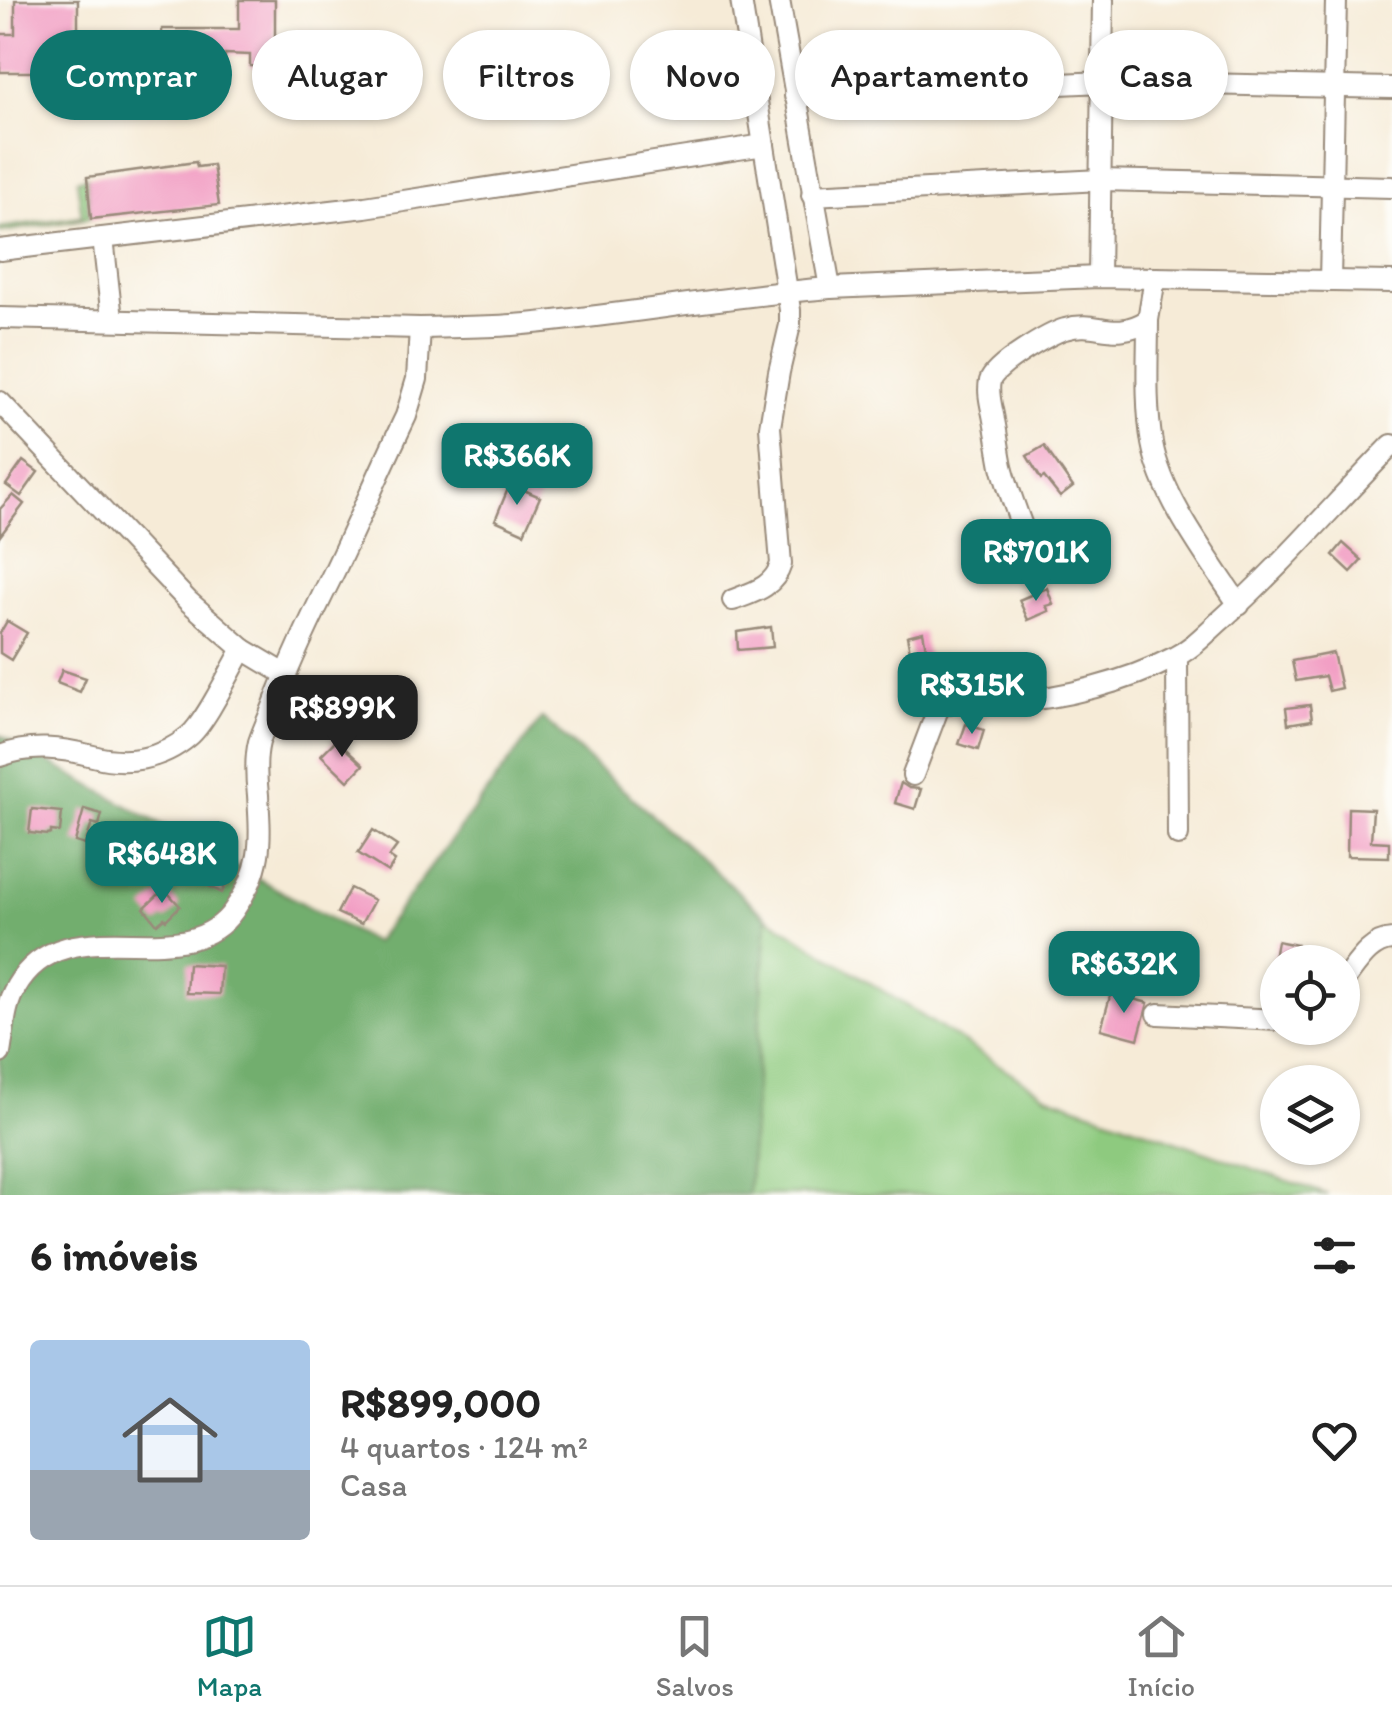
<!DOCTYPE html>
<html lang="pt">
<head>
<meta charset="utf-8">
<style>
  :root { --surface:#fff; --page:#f2f2f2; --text:#222; --muted:#767676; --line:#e0e0e0; --accent:#0f766e }
  body { margin:0; font-family:Itim,sans-serif; background:var(--page); color:var(--text); height:100vh; display:flex; flex-direction:column; font-size:38px; white-space:nowrap }
  * { box-sizing:border-box; margin:0 }
  p { font-size:32px; color:var(--muted) }
  .icon { flex:none; width:55px; height:55px; fill:none; stroke:currentColor; stroke-width:2; stroke-linecap:round; stroke-linejoin:round }
  .map { position:relative; height:1195px; overflow:hidden }
  .sheet { display:flex; flex-direction:column; background:var(--surface); flex:1 }
  .sheet>* { flex:none }
  .banner { position:absolute; left:30px; top:30px; width:1332px; height:90px; display:flex; gap:20px }
  .buttons { position:absolute; left:1260px; top:945px; display:grid; gap:20px }
  .buttons a { display:grid; place-items:center; width:100px; height:100px; border-radius:50%; background:var(--surface); box-shadow:0 2px 8px #0004; font-size:50px }
  .price { position:absolute; translate:-50% -85px; padding:0 22px; border-radius:20px; background:var(--accent); color:#fff; font-size:32px; line-height:65px; filter:drop-shadow(0 2px 5px #0008) }
  .price::after { content:''; position:absolute; left:50%; top:60px; width:30px; height:22px; margin-left:-15px; background:inherit; clip-path:polygon(0 0,100% 0,50% 100%) }
  .price.active { background:#222; color:#fff }
  ul { padding:0; list-style:none }
  li { display:flex; align-items:center; gap:30px; height:250px; padding:0 30px }
  li+li { border-top:2px solid var(--line) }
  li span { display:grid; place-items:center; flex:none; width:280px; height:200px; border-radius:10px; color:#555 }
  li>.icon { margin-inline-start:auto }
  span .icon { width:120px; height:120px; fill:#fffc; stroke-width:1 }
  li b { font-size:42px }
  h2 { display:flex; justify-content:space-between; align-items:center; height:120px; padding:0 30px; font-size:42px }
  .tag { padding:0 35px; border-radius:45px; background:var(--surface); box-shadow:0 2px 8px #0004; font-size:35px; line-height:90px }
  .tag.active { background:var(--accent); color:#fff }
  .dock { display:flex; justify-content:space-around; align-items:center; height:140px; border-top:2px solid var(--line); background:var(--surface); font-size:28px; color:var(--muted) }
  .dock a { display:grid; justify-items:center; gap:5px }
  .dock .active { color:var(--accent) }
  .map>svg:first-child { display:block }
  .green { fill:#8eca7f; stroke:#647a4e; stroke-width:2.5 }
  .forest { fill:#72ae6e; stroke:#566c46; stroke-width:2.5 }
  .building { fill:#f29fc4 }
  .lines { fill:none; stroke-linecap:round; stroke-linejoin:round }
  .minor-casing { stroke:#988a7a; stroke-width:24 }
  .minor { stroke:#fff; stroke-width:20 }
</style>
</head>
<body>
<div class="map">
<svg width="1392" height="1195" viewBox="0 0 1392 1195">
  <rect width="100%" height="100%" fill="#fdfcf7"/>
  <filter id="ink" filterUnits="userSpaceOnUse"><feTurbulence type="fractalNoise" baseFrequency=".01" numOctaves="2"/><feDisplacementMap in="SourceGraphic" scale="20" xChannelSelector="R" yChannelSelector="G"/><feConvolveMatrix kernelMatrix="1 2 1 2 8 2 1 2 1" color-interpolation-filters="sRGB"/></filter>
  <filter id="wash" filterUnits="userSpaceOnUse"><feTurbulence type="fractalNoise" baseFrequency=".0048" numOctaves="4" result="noise"/><feDisplacementMap in="SourceGraphic" scale="40" xChannelSelector="R" yChannelSelector="G"/><feGaussianBlur stdDeviation="2.25" result="paint"/><feColorMatrix in="noise" values="0 0 0 0 0 0 0 0 0 0 0 0 0 0 0 0 0 1.4 0 .05"/><feComposite in="paint" operator="in"/></filter>
  <g filter="url(#wash)">
    <rect width="100%" height="100%" fill="#f6ebd7"/>
    <!-- green -->
    <g class="green">
      <path d="M87,177l2,41 -89,14v-4l82,-12 -5,-36z"/>
      <path d="M767,917l279,178 282,100h-580z"/>
    </g>
    <!-- forest -->
    <path class="forest" d="M542,718l225,199 -19,278h-748v-460l374,208z"/>
    <g id="blocks">
      <!-- building -->
      <g class="building">
        <path d="M15,0h63v72h-78v-38h15z"/>
        <path d="M239,0h36v67l-25,-1v-11l-25,-1v19h-63v-44h77z"/>
        <path d="M196,162l1,5 16,-2 6,40 -128,14 -4,-42z"/>
        <path d="M1044,446l29,41 -13,10 -16,-20 -3,2 -14,-23z"/>
        <path d="M23,461l15,11 -17,24 -15,-11z"/>
        <path d="M510,484l30,13 -16,36 -29,-13z"/>
        <path d="M13,495l11,9 -24,32v-27z"/>
        <path d="M1343,543l19,17 -11,12 -18,-17z"/>
        <path d="M1072,545l11,15 -25,17 -7,-8 -2,-10z"/>
        <path d="M1047,588l6,16 -7,2 3,5 -21,9 -9,-20z"/>
        <path d="M7,621l20,12 -16,27 -11,-7v-20z"/>
        <path d="M771,627l2,20 -35,3 -1,-18z"/>
        <path d="M923,632l5,27 -16,2 -5,-25z"/>
        <path d="M1333,653l8,35 -12,3 -4,-15 -29,5 -4,-20z"/>
        <path d="M62,670l24,8 -6,14 -23,-9z"/>
        <path d="M1310,705l2,15 -24,4 -2,-16z"/>
        <path d="M966,724l18,6 -6,20 -19,-6z"/>
        <path d="M336,740l27,25 -15,16 -27,-26z"/>
        <path d="M901,783l8,5 12,1 -6,20 -20,-6z"/>
        <path d="M1348,808l25,1 -2,32 18,1v15l-42,-1z"/>
        <path d="M32,809l30,3 -2,20 -9,-1v3l-3,1 -19,-2z"/>
        <path d="M84,809l18,5 -3,11 -7,-2 -7,22 -10,-3z"/>
        <path d="M373,830l24,16 -8,11 6,4 -7,11 -30,-19z"/>
        <path d="M170,837l18,6 -8,19 -17,-9z"/>
        <path d="M207,851l28,14 -13,28 -15,-8 4,-8 -20,-8z"/>
        <path d="M173,881l-5,12 12,13 -14,14 -2,-2 -7,6 -13,-16z"/>
        <path d="M350,888l24,12 -13,24 -24,-11z"/>
        <path d="M1277,941l20,4 -3,17h-21z"/>
        <path d="M188,964l33,2 -2,28 -33,-1z"/>
        <path d="M1111,993l37,10 -10,36 -37,-10z"/>
      </g>
    </g>
  </g>
  <g filter="url(#ink)">
    <use href="#blocks" fill-opacity="0" stroke="#988a7a" stroke-width="2.5"/>
    <g class="lines">
      <!-- minor casing -->
      <g class="minor-casing">
        <g id="minor">
          <path d="M779,0l51,288"/>
          <path d="M795,96l308,-14 289,6"/>
          <path d="M812,195l289,-15 291,7"/>
          <path d="M103,238l9,81"/>
          <path d="M0,250l365,-43 399,-62"/>
          <path d="M1099,277l4,-277"/>
          <path d="M1330,281l6,-281"/>
          <path d="M0,318l420,10c31,-1 62,-1 93,-3 106,-9 211,-29 317,-37l269,-11 293,5"/>
          <path d="M1148,320c0,40 -3,82 4,123 10,55 56,115 87,162"/>
          <path d="M0,402l188,199 55,48c-13,22 -37,73 -54,87 -28,24 -63,29 -96,20 -32,-8 -62,-12 -93,0"/>
          <path d="M1038,569c-12,-34 -27,-68 -36,-103 -3,-15 -5,-31 -8,-46 -2,-12 -7,-27 -4,-39 4,-15 60,-48 75,-52 34,-10 47,13 83,-9l7,-42"/>
          <path d="M733,600c21,-8 41,-13 48,-36l-11,-137 9,-55 11,-47v-15l-49,-310"/>
          <path d="M243,649l42,25"/>
          <path d="M1177,657l1,178"/>
          <path d="M913,775l25,-66c16,-15 52,-7 74,-8 49,-2 117,-20 161,-43 19,-9 33,-25 48,-38 61,-54 114,-117 171,-175"/>
          <path d="M1342,983c14,-17 27,-42 50,-43"/>
          <path d="M1158,1014l120,6"/>
          <path d="M0,1053c4,-21 4,-47 16,-66 50,-87 169,-5 218,-77 29,-41 27,-67 24,-115 -2,-17 -3,-37 1,-53 5,-15 12,-29 17,-43 17,-43 36,-83 57,-125 25,-52 48,-106 73,-158l11,-37 3,-51"/>
        </g>
      </g>
      <!-- minor -->
      <use href="#minor" class="minor"/>
    </g>
  </g>
</svg>
<div class="buttons">
<a><svg class="icon" aria-label="locate" viewBox="0 0 24 24"><circle cx="12" cy="12" r="6"/><path d="M12 2v4M12 18v4M2 12h4M18 12h4"/></svg></a>
<a><svg class="icon" aria-label="layers" viewBox="0 0 24 24"><path d="M12 4l9 5-9 5-9-5zM3 14l9 5 9-5"/></svg></a>
</div>
<b class="price" style="left:517px;top:508px">R$366K</b>
<b class="price" style="left:1036px;top:604px">R$701K</b>
<b class="price" style="left:972px;top:737px">R$315K</b>
<b class="price active" style="left:342px;top:760px">R$899K</b>
<b class="price" style="left:162px;top:906px">R$648K</b>
<b class="price" style="left:1124px;top:1016px">R$632K</b>
<div class="banner">
<a class="tag active">Comprar</a>
<a class="tag">Alugar</a>
<a class="tag">Filtros</a>
<a class="tag">Novo</a>
<a class="tag">Apartamento</a>
<a class="tag">Casa</a>
</div>
</div>
<section class="sheet">
<h2>6 imóveis<svg class="icon" aria-label="filters" viewBox="0 0 24 24"><path d="M4 7h16M4 17h16"/><circle cx="9" cy="7" r="2"/><circle cx="15" cy="17" r="2"/></svg></h2>
<ul>
<li><span style="background:linear-gradient(#a9c7e8 65%,#9aa5b1 0)"><svg class="icon" aria-label="home" viewBox="0 0 24 24"><path d="M3 11l9-7 9 7M6 9v11h12V9"/></svg></span><div><b>R$899,000</b><p>4 quartos · 124 m²</p><p>Casa</p></div><svg class="icon" aria-label="heart" viewBox="0 0 24 24"><path d="M12 20l-8-8c-3-5 5-10 8-4 3-6 11-1 8 4z"/></svg></li>
</ul>
</section>
<nav class="dock">
<a class="active"><svg class="icon" aria-label="map" viewBox="0 0 24 24"><path d="M3 6l6-2 6 2 6-2v14l-6 2-6-2-6 2zM9 4v14M15 6v14"/></svg>Mapa</a>
<a><svg class="icon" aria-label="saved" viewBox="0 0 24 24"><path d="M7 4h10v16l-5-4-5 4z"/></svg>Salvos</a>
<a><svg class="icon" aria-label="home" viewBox="0 0 24 24"><path d="M3 11l9-7 9 7M6 9v11h12V9"/></svg>Início</a>
</nav>
</body>
</html>
